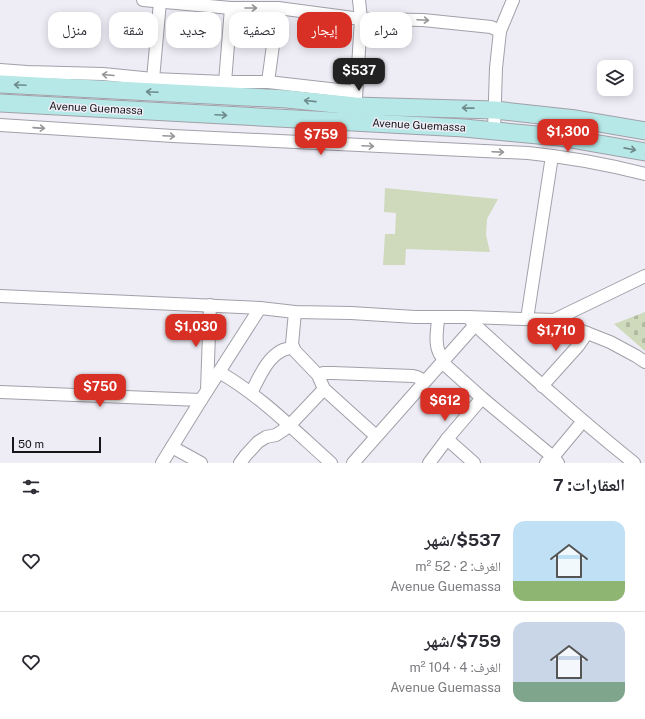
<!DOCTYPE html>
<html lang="ar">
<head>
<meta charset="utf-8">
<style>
  :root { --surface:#fff; --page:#f2f2f3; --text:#2b2b33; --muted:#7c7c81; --line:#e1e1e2; --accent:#d93025 }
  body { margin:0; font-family:"Public Sans","Noto Naskh Arabic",sans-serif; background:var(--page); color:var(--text); direction:rtl; height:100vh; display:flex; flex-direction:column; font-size:15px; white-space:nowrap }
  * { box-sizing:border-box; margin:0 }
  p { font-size:13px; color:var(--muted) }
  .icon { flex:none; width:22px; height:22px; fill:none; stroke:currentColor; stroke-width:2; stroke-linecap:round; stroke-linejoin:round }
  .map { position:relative; height:463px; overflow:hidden; direction:ltr }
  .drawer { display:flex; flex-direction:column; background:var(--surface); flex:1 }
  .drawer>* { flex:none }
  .top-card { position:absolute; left:12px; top:12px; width:400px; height:36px; direction:rtl; display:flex; gap:8px }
  .buttons { position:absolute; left:597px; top:60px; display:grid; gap:8px }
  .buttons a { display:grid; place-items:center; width:36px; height:36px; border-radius:8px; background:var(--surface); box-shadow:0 2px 10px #0003; font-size:20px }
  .scale { position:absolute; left:12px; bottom:10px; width:89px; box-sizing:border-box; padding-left:4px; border:2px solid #161519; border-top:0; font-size:11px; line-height:14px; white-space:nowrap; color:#161519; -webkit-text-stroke:3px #eeedf6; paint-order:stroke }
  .price { position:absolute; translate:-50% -34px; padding:0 9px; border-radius:8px; background:var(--accent); color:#fff; font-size:13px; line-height:26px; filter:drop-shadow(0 1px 2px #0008) }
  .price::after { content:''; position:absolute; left:50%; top:24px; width:12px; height:9px; margin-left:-6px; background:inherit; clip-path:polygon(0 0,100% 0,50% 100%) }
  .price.current { background:#222; color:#fff }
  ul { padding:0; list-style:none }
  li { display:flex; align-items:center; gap:12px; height:100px; padding:0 20px }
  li+li { border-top:1px solid var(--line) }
  li span { display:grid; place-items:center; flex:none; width:112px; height:80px; border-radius:12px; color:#555 }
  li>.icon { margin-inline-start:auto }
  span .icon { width:48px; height:48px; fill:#fffc; stroke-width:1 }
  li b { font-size:17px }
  h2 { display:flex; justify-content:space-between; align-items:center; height:48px; padding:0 20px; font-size:17px }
  .tag { padding:0 14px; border-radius:12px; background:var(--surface); box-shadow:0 2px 10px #0003; font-size:14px; line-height:36px }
  .tag.current { background:var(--accent); color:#fff }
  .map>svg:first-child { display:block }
  .green { fill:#cedabb }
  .cemetery { fill:url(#cemetery-stones) }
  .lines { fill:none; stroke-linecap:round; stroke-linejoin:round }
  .street-casing { stroke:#a1a0a9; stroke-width:14 }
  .secondary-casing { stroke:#a1a0a9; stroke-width:19 }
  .street { stroke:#fff; stroke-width:12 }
  .secondary { stroke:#b6e8e7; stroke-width:17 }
  .oneway { stroke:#969698 }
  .oneway2 { stroke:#6e898a }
  .labels { text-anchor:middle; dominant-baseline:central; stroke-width:3; stroke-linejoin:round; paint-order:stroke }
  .street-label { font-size:11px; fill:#161519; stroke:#eeedf6 }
</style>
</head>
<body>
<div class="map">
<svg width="645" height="463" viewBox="0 0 645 463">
  <defs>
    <pattern id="cemetery-stones" width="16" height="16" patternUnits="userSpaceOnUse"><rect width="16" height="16" fill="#cedabb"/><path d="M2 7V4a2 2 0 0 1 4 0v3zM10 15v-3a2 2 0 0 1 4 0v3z" fill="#b0baa0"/></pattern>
  </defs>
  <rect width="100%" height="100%" fill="#eeedf6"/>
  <!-- green -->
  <path class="green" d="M385,188l113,11 -11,20 -1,16 4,17 -84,-3 -1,16h-22l2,-31h10l1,-21 -12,-1z"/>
  <!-- cemetery -->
  <path class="cemetery" d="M645,312v39l-31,-27z"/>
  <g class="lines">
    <!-- street casing -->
    <g class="street-casing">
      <g id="street">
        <path d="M143,0l88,8h47l83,11 62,1 68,7 9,4"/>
        <path d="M0,70l27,2 76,2 50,5 72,3h43l88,10"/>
        <path d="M153,79l7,-77"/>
        <path d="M225,82l6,-74"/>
        <path d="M268,82l10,-74"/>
        <path d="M356,98l5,-79 -2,-19"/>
        <path d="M0,125l173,11 355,17c40,4 78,11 117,21"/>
        <path d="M494,130l2,-62 4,-37 13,-31"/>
        <path d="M0,296l260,12 35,4 56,1 64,4h53l86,3 56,22 26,14 9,6"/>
        <path d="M295,312l-3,32 3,7 23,24 6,14 52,47"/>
        <path d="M438,317c0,10 -4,25 1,35 1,3 3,5 5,8"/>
        <path d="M468,317l7,8c52,47 104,94 159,138"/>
        <path d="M527,319l25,-163"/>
        <path d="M554,320l91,-44"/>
        <path d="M443,363l39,35 71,59 5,6"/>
        <path d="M219,372c42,24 76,59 112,91"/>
        <path d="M318,375l5,-2h10l80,3 4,1 8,4"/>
        <path d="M542,386l36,-40 9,-13"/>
        <path d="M207,390l3,-85"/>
        <path d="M0,392l201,8"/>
        <path d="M251,393c8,-15 16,-36 32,-43 3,-1 7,-2 10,-3"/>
        <path d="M447,439l27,24"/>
        <path d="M172,447l29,16"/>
        <path d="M162,463l39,-63 59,-92"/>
        <path d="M240,463l6,-8 12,-13 8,-5 10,-2 6,-4 7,-5 35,-37"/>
        <path d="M353,463l122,-138"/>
        <path d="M429,463l18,-24 35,-41"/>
        <path d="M546,463l7,-6 30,-36"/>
      </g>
    </g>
    <!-- secondary casing -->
    <g class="secondary-casing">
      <g id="secondary">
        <path d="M0,84l287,15 68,7 140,4 81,9 69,12"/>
        <path d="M0,103l464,25 95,9 86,15"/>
      </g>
    </g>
    <!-- street -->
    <use href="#street" class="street"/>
    <!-- secondary -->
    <use href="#secondary" class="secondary"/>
  </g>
  <!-- one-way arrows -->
  <defs><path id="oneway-shaft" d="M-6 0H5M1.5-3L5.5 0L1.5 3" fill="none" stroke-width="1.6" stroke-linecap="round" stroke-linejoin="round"/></defs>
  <g class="oneway">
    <use href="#oneway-shaft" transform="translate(251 8)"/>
    <use href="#oneway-shaft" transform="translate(423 20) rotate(3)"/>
    <use href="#oneway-shaft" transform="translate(108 75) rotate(-175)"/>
    <use href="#oneway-shaft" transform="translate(39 128) rotate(4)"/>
    <use href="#oneway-shaft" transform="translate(169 136) rotate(3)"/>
    <use href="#oneway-shaft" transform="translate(368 146) rotate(3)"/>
    <use href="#oneway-shaft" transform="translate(498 152) rotate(2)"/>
  </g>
  <g class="oneway2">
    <use href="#oneway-shaft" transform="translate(20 85) rotate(-177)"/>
    <use href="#oneway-shaft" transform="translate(152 92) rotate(-177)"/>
    <use href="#oneway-shaft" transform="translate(310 101) rotate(-174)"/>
    <use href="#oneway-shaft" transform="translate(468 108) rotate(-179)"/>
    <use href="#oneway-shaft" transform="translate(221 115) rotate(3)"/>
    <use href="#oneway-shaft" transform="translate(630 149) rotate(11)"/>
  </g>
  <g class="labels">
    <!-- street labels -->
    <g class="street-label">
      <text transform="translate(96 108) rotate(3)">Avenue Guemassa</text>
      <text transform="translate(419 125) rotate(3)">Avenue Guemassa</text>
    </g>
  </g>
</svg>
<div class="buttons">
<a><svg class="icon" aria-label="layers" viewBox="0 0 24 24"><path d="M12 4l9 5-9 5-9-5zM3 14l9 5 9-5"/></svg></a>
</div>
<div class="scale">50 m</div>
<b class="price current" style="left:359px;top:92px">$537</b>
<b class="price" style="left:568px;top:153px">$1,300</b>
<b class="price" style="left:321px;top:156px">$759</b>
<b class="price" style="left:196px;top:348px">$1,030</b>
<b class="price" style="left:556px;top:352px">$1,710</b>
<b class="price" style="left:100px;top:408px">$750</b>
<b class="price" style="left:445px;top:422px">$612</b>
<div class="top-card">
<a class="tag">شراء</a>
<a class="tag current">إيجار</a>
<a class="tag">تصفية</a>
<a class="tag">جديد</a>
<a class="tag">شقة</a>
<a class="tag">منزل</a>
</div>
</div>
<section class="drawer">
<h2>العقارات: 7<svg class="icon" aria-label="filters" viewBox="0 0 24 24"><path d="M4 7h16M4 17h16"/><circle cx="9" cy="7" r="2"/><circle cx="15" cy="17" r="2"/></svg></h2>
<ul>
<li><span style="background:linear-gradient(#bfe0f5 75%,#8fb573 0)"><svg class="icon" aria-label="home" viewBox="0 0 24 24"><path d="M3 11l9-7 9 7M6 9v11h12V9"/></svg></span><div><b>$537/شهر</b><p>الغرف: 2 · 52 m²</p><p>Avenue Guemassa</p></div><svg class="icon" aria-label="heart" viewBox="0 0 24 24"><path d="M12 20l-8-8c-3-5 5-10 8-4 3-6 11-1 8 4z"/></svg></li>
<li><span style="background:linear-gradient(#c9d6e8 75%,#7fa58c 0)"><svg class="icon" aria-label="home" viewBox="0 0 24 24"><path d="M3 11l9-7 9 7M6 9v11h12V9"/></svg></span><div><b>$759/شهر</b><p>الغرف: 4 · 104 m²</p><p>Avenue Guemassa</p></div><svg class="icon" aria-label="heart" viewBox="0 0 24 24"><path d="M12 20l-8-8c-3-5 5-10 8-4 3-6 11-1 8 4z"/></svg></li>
</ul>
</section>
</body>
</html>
